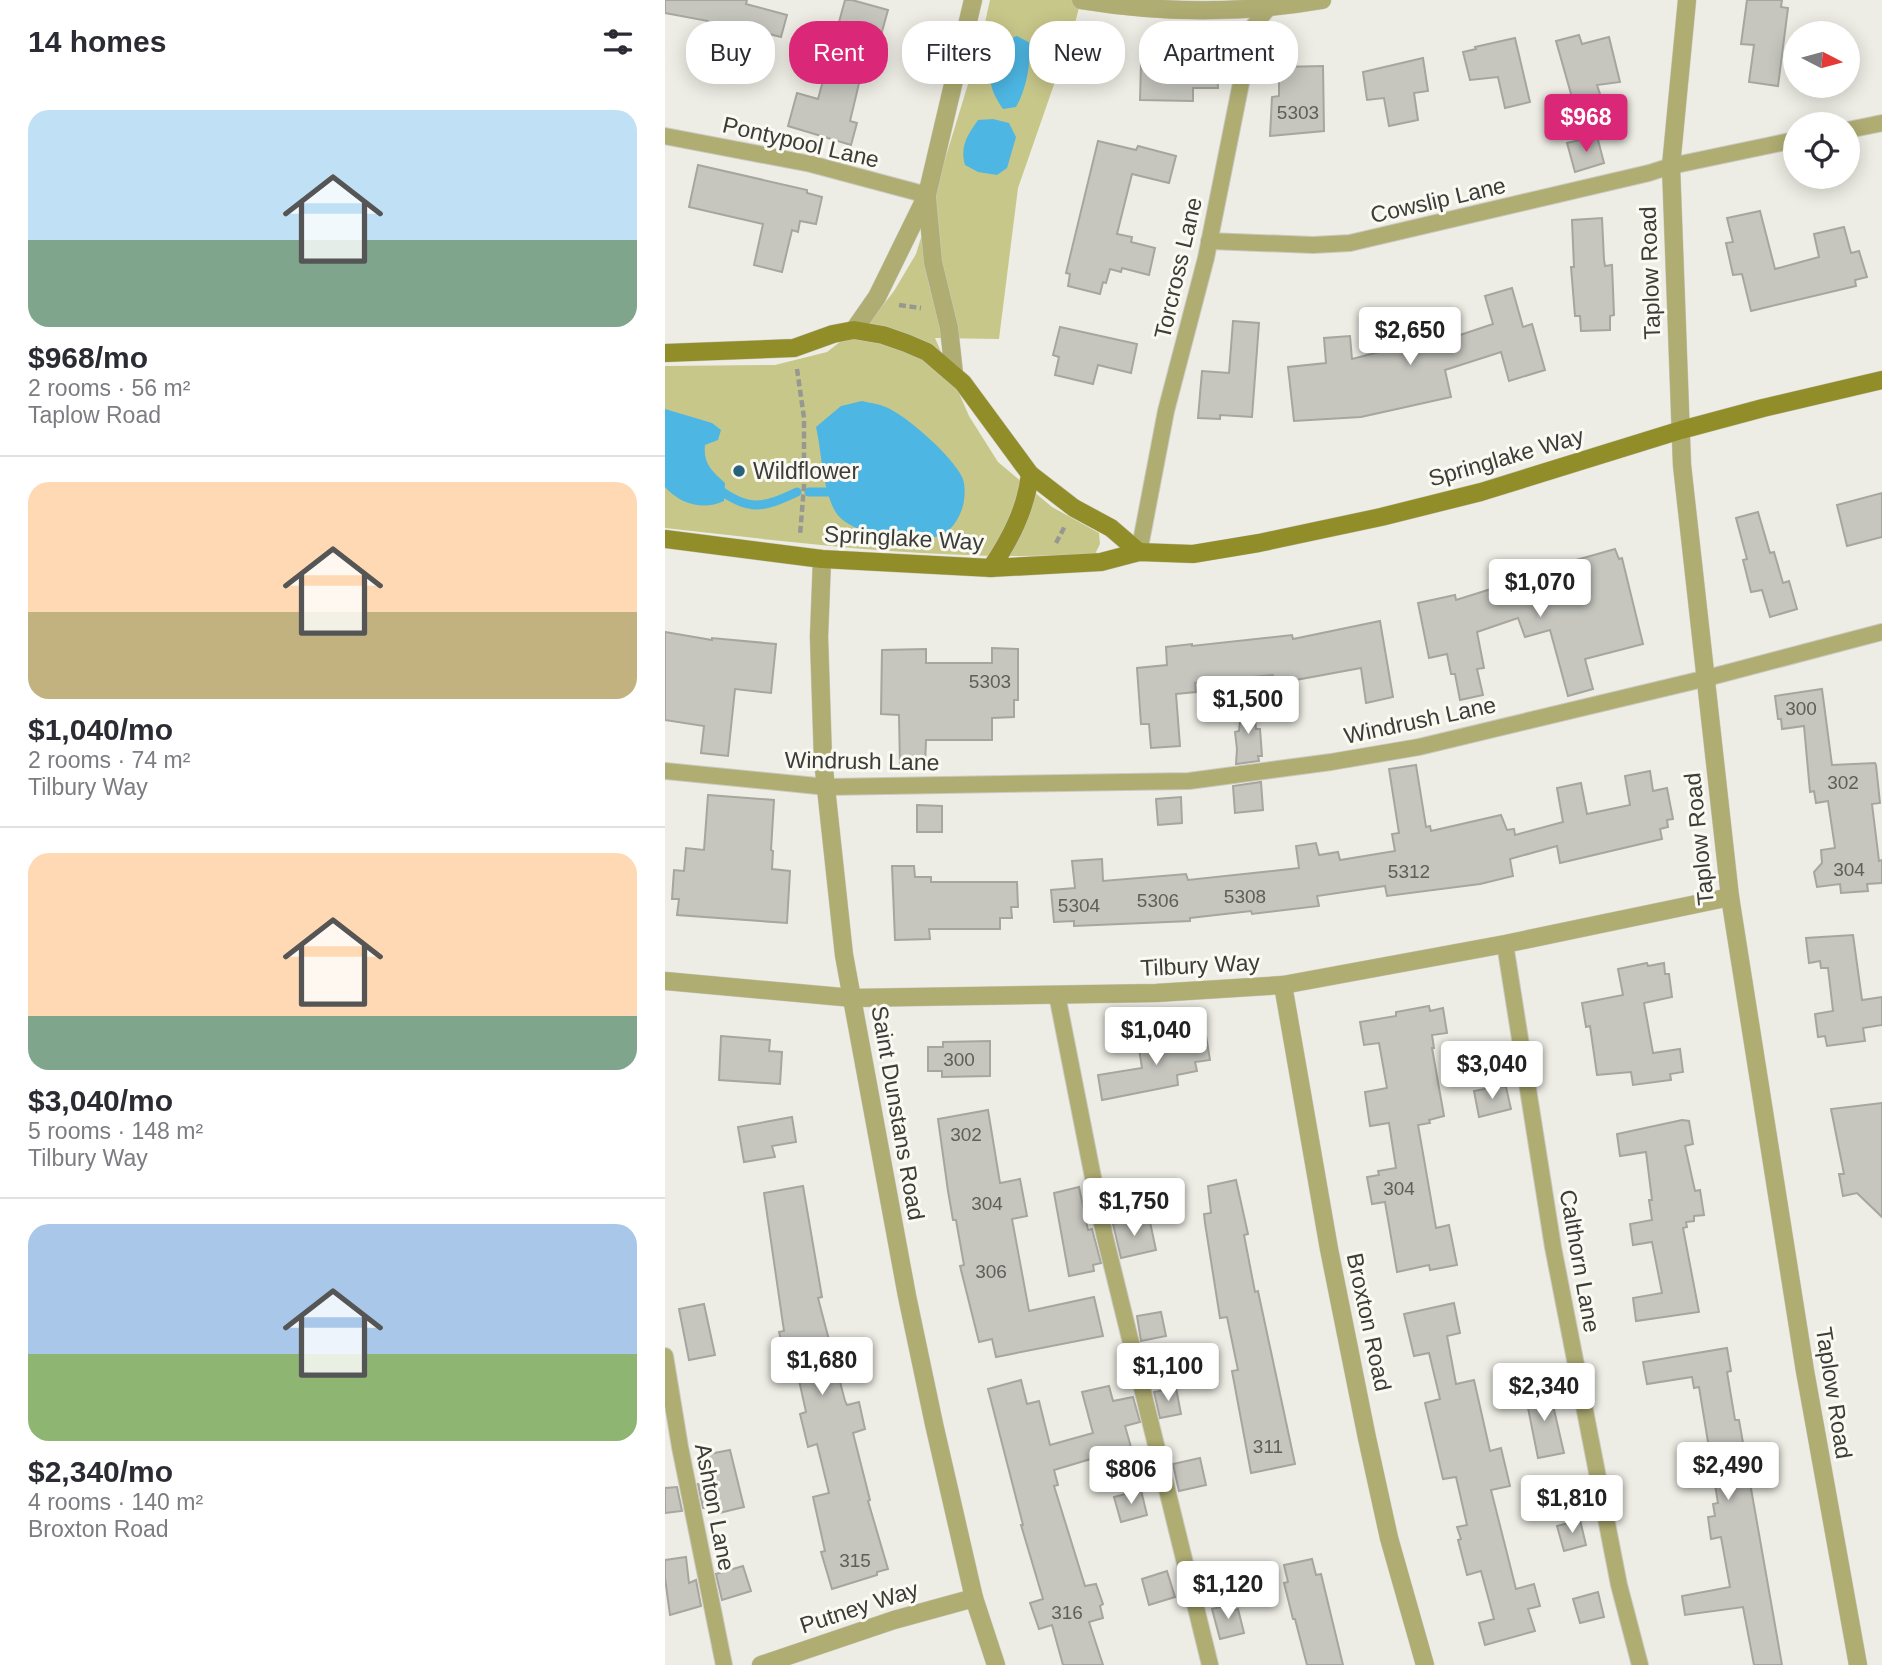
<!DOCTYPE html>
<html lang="en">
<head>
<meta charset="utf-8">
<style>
  :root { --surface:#fff; --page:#f7f7f7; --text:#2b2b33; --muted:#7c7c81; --line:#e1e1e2; --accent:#db2777 }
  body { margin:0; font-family:Helvetica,sans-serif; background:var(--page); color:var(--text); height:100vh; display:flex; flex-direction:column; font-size:26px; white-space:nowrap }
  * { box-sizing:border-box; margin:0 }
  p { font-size:23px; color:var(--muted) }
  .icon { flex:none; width:38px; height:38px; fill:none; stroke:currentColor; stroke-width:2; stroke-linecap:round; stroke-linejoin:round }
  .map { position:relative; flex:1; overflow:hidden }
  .drawer { display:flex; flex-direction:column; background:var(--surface); width:665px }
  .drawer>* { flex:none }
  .guide { position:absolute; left:21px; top:21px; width:665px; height:63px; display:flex; gap:14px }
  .needle { width:46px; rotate:96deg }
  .controls { position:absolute; left:1118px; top:21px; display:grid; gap:14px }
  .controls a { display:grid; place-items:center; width:77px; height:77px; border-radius:50%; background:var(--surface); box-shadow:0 4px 18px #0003; font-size:35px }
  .price { position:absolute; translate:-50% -60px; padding:0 16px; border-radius:7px; background:#fff; color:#222; font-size:23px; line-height:46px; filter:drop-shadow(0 2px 4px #0008) }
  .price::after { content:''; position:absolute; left:50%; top:42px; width:21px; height:16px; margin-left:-10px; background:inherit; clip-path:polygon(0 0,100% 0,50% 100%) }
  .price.active { background:var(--accent); color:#fff }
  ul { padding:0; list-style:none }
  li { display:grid; align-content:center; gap:14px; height:371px; padding:0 28px }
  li+li { border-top:2px solid var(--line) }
  li span { display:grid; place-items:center; height:217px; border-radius:21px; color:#555 }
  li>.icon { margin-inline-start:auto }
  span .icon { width:126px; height:126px; fill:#fffc; stroke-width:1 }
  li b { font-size:30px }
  h2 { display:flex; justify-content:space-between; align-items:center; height:84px; padding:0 28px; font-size:30px }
  .pill { padding:0 24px; border-radius:28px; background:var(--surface); box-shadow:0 4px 18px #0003; font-size:24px; line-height:63px }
  .pill.active { background:var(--accent); color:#fff }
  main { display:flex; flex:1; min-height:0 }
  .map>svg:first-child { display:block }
  .green { fill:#c8c78a }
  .water { fill:#4db6e3 }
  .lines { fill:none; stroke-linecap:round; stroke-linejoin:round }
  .stream { stroke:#4db6e3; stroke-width:9 }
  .building { fill:#c6c6bf; stroke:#a6a69f; stroke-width:2 }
  .lane-casing { stroke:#cacac3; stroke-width:18 }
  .street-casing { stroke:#cacac3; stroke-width:19 }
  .secondary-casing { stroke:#cacac3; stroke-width:19 }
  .path { stroke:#989892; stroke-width:4.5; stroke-dasharray:7 3.5; stroke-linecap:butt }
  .lane { stroke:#afad72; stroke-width:16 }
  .street { stroke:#afad72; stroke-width:18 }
  .secondary { stroke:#918d28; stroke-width:18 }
  .poi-dot { fill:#28627b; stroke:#fafaf3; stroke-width:2.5 }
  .labels { text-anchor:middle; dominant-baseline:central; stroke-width:6; stroke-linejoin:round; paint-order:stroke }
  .number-label { font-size:19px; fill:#5e5e5a }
  .street-label { font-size:23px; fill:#3c3c39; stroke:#fafaf3 }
  .poi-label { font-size:23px; fill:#3c3c39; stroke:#fafaf3; text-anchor:start }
</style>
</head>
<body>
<main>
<section class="drawer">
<h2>14 homes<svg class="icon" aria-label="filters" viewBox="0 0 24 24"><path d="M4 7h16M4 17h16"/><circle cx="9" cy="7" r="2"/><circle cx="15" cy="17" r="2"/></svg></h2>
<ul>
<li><span style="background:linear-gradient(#bfe0f5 60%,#7fa58c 0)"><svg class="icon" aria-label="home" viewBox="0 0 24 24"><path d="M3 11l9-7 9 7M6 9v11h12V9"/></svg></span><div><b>$968/mo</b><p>2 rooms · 56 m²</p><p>Taplow Road</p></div></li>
<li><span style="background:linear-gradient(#ffd9b3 60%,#c2b280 0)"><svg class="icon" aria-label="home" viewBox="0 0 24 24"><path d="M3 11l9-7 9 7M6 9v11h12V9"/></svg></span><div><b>$1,040/mo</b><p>2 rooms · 74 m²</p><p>Tilbury Way</p></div></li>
<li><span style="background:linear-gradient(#ffd9b3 75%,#7fa58c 0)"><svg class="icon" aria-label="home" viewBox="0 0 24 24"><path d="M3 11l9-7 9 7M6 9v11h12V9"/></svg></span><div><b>$3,040/mo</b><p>5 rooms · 148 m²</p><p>Tilbury Way</p></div></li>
<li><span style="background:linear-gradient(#a9c7e8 60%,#8fb573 0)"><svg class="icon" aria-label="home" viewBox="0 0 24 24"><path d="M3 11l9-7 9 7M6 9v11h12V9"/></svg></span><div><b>$2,340/mo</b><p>4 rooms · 140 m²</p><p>Broxton Road</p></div></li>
</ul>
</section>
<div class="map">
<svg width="1217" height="1665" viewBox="0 0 1217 1665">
  <rect width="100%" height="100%" fill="#edede5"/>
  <!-- green -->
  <path class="green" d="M325,0h91l-7,27 -56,161 -19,151 -64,-1 34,78 29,46 54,45 47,26 1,11 -5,10c-144,8 -288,-10 -430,-26v-162l110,-1 52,-13 49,-38 18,-23 22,-37 64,-209z"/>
  <!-- water -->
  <g class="water">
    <path d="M352,36l13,7c0,22 -3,45 -14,64l-13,2c-19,-27 -13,-36 -4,-66z"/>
    <path d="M328,119l16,4 7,14 -9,31 -10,7 -19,-3 -13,-7c-5,-19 2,-29 13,-45z"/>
    <path d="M197,401c8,2 18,3 26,7 21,10 64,48 74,69 4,7 3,24 0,32 -13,37 -43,31 -76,27 -16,-2 -43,-10 -51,-25 -13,-24 -13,-58 -19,-84l25,-21z"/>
    <path d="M0,409l47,14 9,7 -3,10 -13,5c-2,19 7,26 20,38l-1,18c-21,10 -44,3 -59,-14z"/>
  </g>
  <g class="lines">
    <!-- stream -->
    <g class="stream">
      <path d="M52,488c32,24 46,20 80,4"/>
      <path d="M144,492h20"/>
    </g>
  </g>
  <!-- building -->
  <g class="building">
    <path d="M0,0h82l-1,4 41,11 -6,22 -40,-10 -1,7 -6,-1 -9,45 -28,-5 11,-52 -43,-8z"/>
    <path d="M180,0h7l36,10 -12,43 -9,-3 -17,71 7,2 -6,22 -63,-19 9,-33 21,6z"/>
    <path d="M1082,0h35l-1,7 7,1 -10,78 -29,-4 5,-37 -13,-1z"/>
    <path d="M914,35l3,9 27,-7 11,45 -23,3 5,15 -27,8 -19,-67z"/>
    <path d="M850,38l15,64 -25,6 -7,-31 -28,3 -7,-28 13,-3 -1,-2z"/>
    <path d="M758,58l5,33 -14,2 4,27 -29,6 -5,-28 -17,2 -4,-28z"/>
    <path d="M476,63l76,2 1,23h-25v13l-53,-1z"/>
    <path d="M658,66l1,65 -54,5 2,-39 7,-1v-29z"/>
    <path d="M932,136l7,27 -29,9 -8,-29z"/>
    <path d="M433,141l38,9 2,-4 38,10 -7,27 -37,-9 -15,60 15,3 -1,5 24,6 -6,27 -27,-7 -1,4 -11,-3 -4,14 -3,-1 -3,12 -32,-8 2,-12 -4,-1z"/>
    <path d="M33,165l109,25v3l15,4 -6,27 -16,-3 -2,11 -6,-2 -10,42 -28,-7 9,-41 -74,-17z"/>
    <path d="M1095,211l15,58 44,-12 -5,-23 30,-7 7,26 8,-2 8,26 -12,3 1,6 -105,25 -9,-37 -9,1 -7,-32 7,-1 -6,-24z"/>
    <path d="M937,218l2,42 1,6 7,-1 2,50 -4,1v14l-29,1 -1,-15h-5l-4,-49h3l-2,-47z"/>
    <path d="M847,288l11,39 9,-3 13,46 -36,11 -8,-29 -56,18 6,27 -90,20 -67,4 -6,-54 38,-4 -2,-25 26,-2 2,23 58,-15 -2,-10 29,-5 2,13 54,-18 -8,-28z"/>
    <path d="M568,321l26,2 -7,94 -32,-2v4l-22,-1 4,-47 27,2z"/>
    <path d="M395,327l77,17 -6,29 -33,-8 -5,19 -38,-9 4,-18 -6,-2z"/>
    <path d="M1217,493v44l-35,9 -10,-41z"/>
    <path d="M1093,512l12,41 4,-1 9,31 6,-2 8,28 -27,8 -8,-27 -11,2 -8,-32 4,-1 -11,-41z"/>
    <path d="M950,549l4,10 3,-1 21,86 -58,15 8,30 -25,7 -18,-66 -25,7 -7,-19 -41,14 7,36 -7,1 6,26 -23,5 -5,-26h-4l-4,-20 -18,4 -11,-55 37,-8 1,5 51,-16 -1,-4z"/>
    <path d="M715,621l13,76 -27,6 -5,-35 -87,16 -1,-9 -78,8 1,9 -20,2 4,52 -29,2 -2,-24h-8l-4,-56 30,-3 -1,-18 26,-3v2l100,-11 1,4z"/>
    <path d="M0,632l47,8v-2l64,6 -5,49 -36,-4 -7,67 -27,-3 3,-27 -39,-6z"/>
    <path d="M327,648l26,1v51h-4v17l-22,1v22h-66l-1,27 -25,-1 -1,-51 -18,-1 1,-64 44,-1v14h66z"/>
    <path d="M1157,689l10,76 43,-2 1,2 4,38 -8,1 7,57 3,-1v23l-15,1 1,7 -27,2 -1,-9 -23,3 -3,-15 8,-9 -1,-13 14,-2 -7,-47 -12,2 -2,-12 -4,1 -6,-66 -22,3 -1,-10h-3l-3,-23z"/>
    <path d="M577,700h11l3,29h4l2,27h-4l1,5 -23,3 1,-15 -2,-17 4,-1z"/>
    <path d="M751,765l10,62 4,-1 1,5 70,-16 6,15 7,-1 1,6 48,-13 -6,-34 24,-5 6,31 43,-9 -5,-29 25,-5 3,20 14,-3 6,31 -6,1 1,7 -8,2 2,10 -102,24 -3,-17 -47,13 3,17 -33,8 -93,12 -2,-10 -68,10 2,10 -67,8 -1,-3 -61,7v3l-116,5v-5l-20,1 -3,-32 24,-2 -3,-27 30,-2 1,22 83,-7 2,6 111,-12 -3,-22 20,-3 3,12 19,-3 2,8 55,-9 -3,-17 7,-1 -10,-64z"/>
    <path d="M596,782l2,28 -28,3 -2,-27z"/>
    <path d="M43,795l66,5 -3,50 2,1 -1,18 18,2 -3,52 -110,-8 2,-16h-7l2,-29 10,1 2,-23 18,2z"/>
    <path d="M516,797l1,26 -24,2 -2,-26z"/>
    <path d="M252,805l25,1v26h-25z"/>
    <path d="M227,866h22l1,11h16v5h86l1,25h-7l1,11h-12v11h-71l1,10 -35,1z"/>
    <path d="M1188,935l9,65 20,-3v28l-19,3 2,13 -38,5 -2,-10 -7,1 -3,-23 18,-3 -5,-43h-7l-1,-7 -11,2 -3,-25z"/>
    <path d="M982,963l1,3 16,-3 1,11h4l3,23 -28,6 9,50 27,-4 3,23 -13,2 1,6 -38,5 -2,-13 -34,3 -7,-49 -4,1 -4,-24 41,-8 -5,-26z"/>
    <path d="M764,1006l1,5 13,-3 4,25 -15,2 2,13h-2l12,68 -15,4 1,3 -12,2 18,103 13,-3 8,40 -27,5 -1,-5 -32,7 -12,-70 -13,2 -5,-27 12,-2 -1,-4 18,-3 -7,-45 -19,3 -5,-34 22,-4 -8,-45 -15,2 -4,-23 36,-6v-4z"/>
    <path d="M56,1036l49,4 -1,11 13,1 -2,32 -61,-4z"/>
    <path d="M541,1036l4,24 -15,2 2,9 -20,4 1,10 -76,15 -4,-25 44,-7 -4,-26 31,-5 1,5z"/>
    <path d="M325,1041v35l-48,1v-6h-14v-24h15v-5z"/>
    <path d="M835,1086l6,1 5,22 -32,8 -5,-26z"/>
    <path d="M1217,1103v114l-25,-24 -14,3 -4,-22h5l-13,-65z"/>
    <path d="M323,1110l12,73 20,-4 7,37 -15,3 17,92 65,-14 9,39 -107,21 -4,-18 -13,3 -19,-76 4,-1 -8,-45h-3l-5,-29 -10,-72z"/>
    <path d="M127,1117l4,25 -24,4 3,11 -31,5 -6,-35z"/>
    <path d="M1017,1120l7,1 4,23 -8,2 10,45 5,-1 4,25 -10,1v5l-8,1 1,5 -4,1 16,84 -63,9 -3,-23 29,-5 -10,-51 -19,3 -3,-21 22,-4 -3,-20h3l-6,-48 -26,4 -3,-22z"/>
    <path d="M571,1180l12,54 -4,1 11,57 3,-1 37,173 -44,9 -19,-102 6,-1 -11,-53 -7,1 -15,-95 -1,-9 7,-1 -3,-27z"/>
    <path d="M138,1186l19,111 -4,1 27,103 2,4 12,-3 6,27 -12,4 17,67 -2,1 20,68 -11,3v3l-45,14 -11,-37 4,-1 -12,-54 16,-4 -12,-49 -9,3 -8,-33 6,-2 -9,-41 -7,2 -11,-41 5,-1 -20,-138z"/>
    <path d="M414,1187l9,43 4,-1 9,34 -8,2 1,6 -25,5 -15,-83z"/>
    <path d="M469,1219l2,5 14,-2 6,28 -35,8 -8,-34z"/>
    <path d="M789,1303l6,30 -13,3 9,48 18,-4 16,71 11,-3 9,38 -19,4 25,99 18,-5 6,22 -12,3 7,22 -50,14 -6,-22 15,-4 -13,-48 -14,4 -9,-35 3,-1 -4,-12 10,-2 -11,-48 -13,2 -18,-76 15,-4 -11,-46 -15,3 -10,-42z"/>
    <path d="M39,1304l11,51 -26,5 -10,-51z"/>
    <path d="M496,1312l5,24 -25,5 -4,-25z"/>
    <path d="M1062,1348l4,23 -4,1 8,48h4l43,245h-28l-11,-58 -58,8 -3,-19 48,-9 -9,-50 -10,2 -3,-22 7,-1 -2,-12 5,-1 -19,-116 -5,1 -2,-11 -45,7 -4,-22z"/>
    <path d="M356,1380l6,24 12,-3 11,44 43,-12 -11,-41 27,-6 4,15 20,-4 7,25 -15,4 6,21 -77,23 4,15 -4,1 31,100 11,-2 7,20 -3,2 3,12 -14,4 14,43h-40l-11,-40 -13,4 -9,-26 13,-4 -22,-74h2l-35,-136z"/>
    <path d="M511,1388l5,26 -21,4 -6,-26z"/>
    <path d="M884,1388l15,65 -26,5 -13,-65z"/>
    <path d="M65,1450l14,57 -33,8 -2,-7h-6l-5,-24 14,-2 -8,-27z"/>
    <path d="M535,1458l6,27 -27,6 -6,-27z"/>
    <path d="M12,1487l5,24 -17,2v-25z"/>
    <path d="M476,1490l6,25 -26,7 -7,-25z"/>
    <path d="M915,1520l6,25 -22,6 -7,-25z"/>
    <path d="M21,1557l3,26 7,-3 5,26 -31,9 -5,-37v-18z"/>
    <path d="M647,1559l4,16 5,-1 22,91h-36l-12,-46h-2l-9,-36 4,-1 -4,-17z"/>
    <path d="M78,1566l8,25 -29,9 -6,-26z"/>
    <path d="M502,1571l8,26 -26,8 -7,-26z"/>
    <path d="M933,1592l6,25 -24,6 -7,-24z"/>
    <path d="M568,1604l2,6 3,-1 6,24 -24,6 -8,-30z"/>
  </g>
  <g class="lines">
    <!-- lane casing -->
    <g class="lane-casing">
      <g id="lane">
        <path d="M1183,130l34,-7"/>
        <path d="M0,136l146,28 116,31"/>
        <path d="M544,241l104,4 37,-2 299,-70 22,-7 124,-26"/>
        <path d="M474,552l27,-141 40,-153 46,-230 17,-21 3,-7"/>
        <path d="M0,771l162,16 362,-6 142,-19 88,-15 288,-69 175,-46"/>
        <path d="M840,944l48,303 66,338 21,80"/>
        <path d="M392,995l47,238 106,432"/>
        <path d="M0,1356l15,91 44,218"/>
      </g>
    </g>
    <!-- street casing -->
    <g class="street-casing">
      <g id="street">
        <path d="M416,0c79,13 161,14 241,0"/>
        <path d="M1022,0l-16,166 11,299 48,432 75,474 53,294"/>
        <path d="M262,198l6,64 16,66 5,46"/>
        <path d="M189,330l23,-33 50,-102 46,-195"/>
        <path d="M157,559l-3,78 4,123 21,195 63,341 27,128 40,174 22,67"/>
        <path d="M0,981l188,17 303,-5 127,-8 222,-41 225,-47"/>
        <path d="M618,985l46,264 38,189 22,100 36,127"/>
        <path d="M96,1665l133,-45 80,-22"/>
      </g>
    </g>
    <!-- secondary casing -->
    <g class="secondary-casing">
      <g id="secondary">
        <path d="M0,353l129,-5 39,-14 21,-4 29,5 23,8 21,9 36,31 67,91 44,34 37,20 28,24"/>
        <path d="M0,539l157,20 169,9 110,-6 38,-10 54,2 66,-11 122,-26 100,-25 200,-62 82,-22 119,-28"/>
        <path d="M326,568c20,-30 35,-59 39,-94"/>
      </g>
    </g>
    <!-- path -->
    <g class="path">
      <path d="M234,305l22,3"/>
      <path d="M132,369l7,49v68l-4,49"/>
      <path d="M391,543l9,-17"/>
    </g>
    <!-- lane -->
    <use href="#lane" class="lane"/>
    <!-- street -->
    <use href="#street" class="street"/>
    <!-- secondary -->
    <use href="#secondary" class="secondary"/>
  </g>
  <!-- markers -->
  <circle class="poi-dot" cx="74" cy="471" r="7"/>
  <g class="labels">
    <!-- number labels -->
    <g class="number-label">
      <text x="633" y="112">5303</text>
      <text x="325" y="681">5303</text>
      <text x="1136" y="708">300</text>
      <text x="1178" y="782">302</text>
      <text x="1184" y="869">304</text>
      <text x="744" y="871">5312</text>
      <text x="580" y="896">5308</text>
      <text x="493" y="900">5306</text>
      <text x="414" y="905">5304</text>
      <text x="294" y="1059">300</text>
      <text x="301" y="1134">302</text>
      <text x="734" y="1188">304</text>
      <text x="322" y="1203">304</text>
      <text x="326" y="1271">306</text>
      <text x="603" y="1446">311</text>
      <text x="190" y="1560">315</text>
      <text x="402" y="1612">316</text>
    </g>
    <!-- street labels -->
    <g class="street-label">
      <text transform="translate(136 142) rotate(13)">Pontypool Lane</text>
      <text transform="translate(773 200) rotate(-13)">Cowslip Lane</text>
      <text transform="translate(513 268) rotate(-77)">Torcross Lane</text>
      <text transform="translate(985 273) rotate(-92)">Taplow Road</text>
      <text transform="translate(841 457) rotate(-16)">Springlake Way</text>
      <text transform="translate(239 538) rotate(3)">Springlake Way</text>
      <text transform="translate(755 720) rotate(-12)">Windrush Lane</text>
      <text transform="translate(197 761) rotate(1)">Windrush Lane</text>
      <text transform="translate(1034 839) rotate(-96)">Taplow Road</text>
      <text transform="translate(535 965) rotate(-3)">Tilbury Way</text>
      <text transform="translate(233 1113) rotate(80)">Saint Dunstans Road</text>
      <text transform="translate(915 1261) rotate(80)">Calthorn Lane</text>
      <text transform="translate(704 1322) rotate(78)">Broxton Road</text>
      <text transform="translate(1169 1393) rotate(81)">Taplow Road</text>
      <text transform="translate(50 1507) rotate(79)">Ashton Lane</text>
      <text transform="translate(194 1607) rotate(-18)">Putney Way</text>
    </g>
    <!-- poi labels -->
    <g class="poi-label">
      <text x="88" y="471">Wildflower</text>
    </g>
  </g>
</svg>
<div class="controls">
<a><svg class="needle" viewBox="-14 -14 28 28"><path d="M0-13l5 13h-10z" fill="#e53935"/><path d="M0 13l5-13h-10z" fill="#7c7c81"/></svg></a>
<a><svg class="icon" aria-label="locate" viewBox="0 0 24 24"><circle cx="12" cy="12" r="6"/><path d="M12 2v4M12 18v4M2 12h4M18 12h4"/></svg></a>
</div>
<b class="price active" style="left:921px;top:154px">$968</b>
<b class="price" style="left:745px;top:367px">$2,650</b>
<b class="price" style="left:875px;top:619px">$1,070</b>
<b class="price" style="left:583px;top:736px">$1,500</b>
<b class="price" style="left:491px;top:1067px">$1,040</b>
<b class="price" style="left:827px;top:1101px">$3,040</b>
<b class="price" style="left:469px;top:1238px">$1,750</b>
<b class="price" style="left:157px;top:1397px">$1,680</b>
<b class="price" style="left:503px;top:1403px">$1,100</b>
<b class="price" style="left:879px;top:1423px">$2,340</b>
<b class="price" style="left:1063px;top:1502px">$2,490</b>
<b class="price" style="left:466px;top:1506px">$806</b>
<b class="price" style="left:907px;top:1535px">$1,810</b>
<b class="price" style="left:563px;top:1621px">$1,120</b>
<div class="guide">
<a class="pill">Buy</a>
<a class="pill active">Rent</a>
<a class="pill">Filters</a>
<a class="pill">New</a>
<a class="pill">Apartment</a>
</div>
</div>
</main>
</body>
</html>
